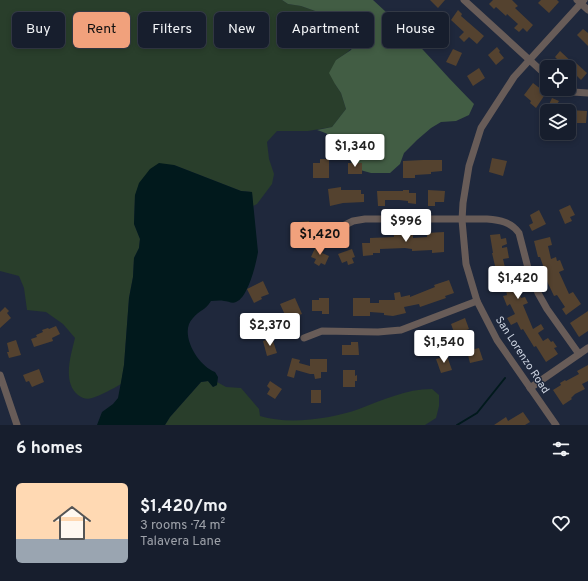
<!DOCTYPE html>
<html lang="en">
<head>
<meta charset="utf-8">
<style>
  :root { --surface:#171e2d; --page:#242b39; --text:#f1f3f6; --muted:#9ea2aa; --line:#363c49; --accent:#f1a17c }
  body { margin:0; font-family:Overpass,sans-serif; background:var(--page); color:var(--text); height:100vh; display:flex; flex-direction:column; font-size:15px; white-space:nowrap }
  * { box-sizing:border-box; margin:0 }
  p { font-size:13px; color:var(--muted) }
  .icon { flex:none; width:22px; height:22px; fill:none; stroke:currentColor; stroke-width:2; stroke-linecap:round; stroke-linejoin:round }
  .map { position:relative; height:425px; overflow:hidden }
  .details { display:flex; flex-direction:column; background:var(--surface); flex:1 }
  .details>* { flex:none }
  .top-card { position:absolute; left:12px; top:12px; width:564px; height:36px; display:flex; gap:8px }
  .tools { position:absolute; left:540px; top:60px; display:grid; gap:8px }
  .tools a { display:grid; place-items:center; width:36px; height:36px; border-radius:6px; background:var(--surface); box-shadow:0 2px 6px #0003,0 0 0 1px var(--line); font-size:20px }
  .price { position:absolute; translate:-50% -34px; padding:0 9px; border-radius:4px; background:#fff; color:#222; font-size:13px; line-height:26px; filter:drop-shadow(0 1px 2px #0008) }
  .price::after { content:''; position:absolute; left:50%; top:24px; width:12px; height:9px; margin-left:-6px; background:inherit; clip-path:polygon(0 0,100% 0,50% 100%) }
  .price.selected { background:var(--accent); color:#111 }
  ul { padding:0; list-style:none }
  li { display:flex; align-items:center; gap:12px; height:100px; padding:0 16px }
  li span { display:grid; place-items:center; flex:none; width:112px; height:80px; border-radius:6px; color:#555 }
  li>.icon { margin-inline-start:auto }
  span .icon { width:48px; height:48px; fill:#fffc; stroke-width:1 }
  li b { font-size:17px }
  h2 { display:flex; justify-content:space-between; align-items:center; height:48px; padding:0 16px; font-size:17px }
  .tag { padding:0 14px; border-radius:6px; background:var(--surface); box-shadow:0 2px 6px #0003,0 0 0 1px var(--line); font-size:14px; line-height:36px }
  .tag.selected { background:var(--accent); color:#111 }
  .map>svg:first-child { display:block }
  .green { fill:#293e2b }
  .forest { fill:#425d44 }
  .water { fill:#01191c }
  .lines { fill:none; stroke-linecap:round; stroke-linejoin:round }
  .stream { stroke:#01191c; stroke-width:2 }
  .building { fill:#54422f }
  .minor { stroke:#685c58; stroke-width:7 }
  .labels { text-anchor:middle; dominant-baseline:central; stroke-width:3; stroke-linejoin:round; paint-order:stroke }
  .street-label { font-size:11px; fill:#ccd3e0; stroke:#1f283c }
</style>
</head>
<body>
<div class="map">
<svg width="588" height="425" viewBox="0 0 588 425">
  <rect width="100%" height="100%" fill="#1f283c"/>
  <!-- green -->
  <g class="green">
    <path d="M0,0h282l6,4 13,2 17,6h17l8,2 15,12c-1,20 -6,24 -22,34l-1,24 6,9 5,16 -14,18 -24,4h-31l-10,11 2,17 5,15 -2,10 -15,20 -4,2 -1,-14 -11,-1 -67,-26 -39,30 -1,29 6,15 -1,9 -5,10 -1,19 -4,21 -5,67 -3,19c-9,5 -19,11 -29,14 -5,2 -10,0 -14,-3 -16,-13 -7,-40 -3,-57l-12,-14 -17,-12 -19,-2 -3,-22 -5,-12 -19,-5z"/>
    <path d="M208,381l5,6 4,-2v-3l9,5 15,1 18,21 1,7c28,9 71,3 99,-7 24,-9 47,-20 73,-20l7,6v11l-3,12 -11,7h-260l5,-8 31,-35z"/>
  </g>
  <!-- forest -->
  <path class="forest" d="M282,0h91c36,32 67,70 101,104l-5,11 -13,6 -15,1 -10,6 -14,12 -13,13 -4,11 -10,9h-19l-18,-5c-2,-7 -5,-18 -10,-24 -7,-6 -18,-12 -26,-14l15,-3 14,-18 -5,-16 -6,-9 -6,-11 7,-13 15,-10 7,-12v-12l-15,-12 -8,-2h-17l-17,-6 -13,-2z"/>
  <!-- water -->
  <path class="water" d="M159,163l15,2 67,26 11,1 6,60c-2,12 -10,46 -22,50 -4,2 -8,-1 -12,-1 -4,-1 -9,0 -13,0 -6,10 -12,9 -18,17 -15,15 5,48 22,54l3,5 -1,8 -4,2 -5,-6 -7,1 -31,35 -5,8h-68l5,-13 11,-8 5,-6 3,-16 3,-17 5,-67 4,-21 1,-19 5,-10 1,-9 -6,-15 1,-29 4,-12 11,-14z"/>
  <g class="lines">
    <!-- stream -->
    <path class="stream" d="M457,425l20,-12 28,-35"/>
  </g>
  <!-- building -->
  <g class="building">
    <path d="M430,0h15l-7,8z"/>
    <path d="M493,0h19l6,6 -3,2 18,17 -6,7 -4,-4 -4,4 -5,-4 4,-4 -11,-10 -1,2 -10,-9 -2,2 -5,-5z"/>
    <path d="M541,0h16l2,2 -10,11 -11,-10z"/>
    <path d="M458,10l4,4 -1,2 23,20 -7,8 -8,-7 -5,5 -5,-5 5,-5 -13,-12z"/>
    <path d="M419,12l9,8 -12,12 -8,-8z"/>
    <path d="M583,29l5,4v13l-11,-11z"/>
    <path d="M440,32l6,10 -12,7 -6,-9z"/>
    <path d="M497,47l3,4 -1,1 5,6 -8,7 -8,-10z"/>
    <path d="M453,49l9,4 -6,13 -10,-4z"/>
    <path d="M560,51l15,14 1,-2 11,10 -6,7 -4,-4 -2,2 -6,-5v-6h-13l4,-5 -5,-5z"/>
    <path d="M479,68l6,10 -12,8 -6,-10z"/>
    <path d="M533,83l13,10 -10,15 -6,-5 1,-2 -7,-6z"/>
    <path d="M552,98l7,3 -3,5 12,5h-22z"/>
    <path d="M569,110l18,1 -1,12h-10v4l-7,-1z"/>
    <path d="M492,158l15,3 -4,15 -14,-4z"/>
    <path d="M320,159h9v19h-16v-15h7z"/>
    <path d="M423,160h19v11l-11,1v2l-16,1v3h-12v-17z"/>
    <rect x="348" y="163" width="14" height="11"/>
    <path d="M341,187v3h20v4h3v8l-21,1 -13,3 -2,-17z"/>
    <path d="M403,190h6v3h7v11l-8,-1v-2l-9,-1h-14v6h-7l-1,-15h26z"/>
    <path d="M428,190l17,1 -1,11h-9v4h-7z"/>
    <path d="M570,205l5,10 -5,2 2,4 -7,3 -6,-14z"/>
    <path d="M539,210l7,14 -14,7 -3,-6 4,-2 -3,-8z"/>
    <path d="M309,221l1,5h3l2,9 -13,2 -1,-5 -3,1 -1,-7 4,-1 -1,-3z"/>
    <path d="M394,232h6v3h13v3l14,-1v-4l17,-1v20l-12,1v-3l-20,1v-2l-7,-1 -25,1v4h-7v2l-10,1 -1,-13h8v-5l24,-1z"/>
    <path d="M500,234l1,5 5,-1 1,6 -5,2v2l5,-1 2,11 -6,1 3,13 9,-2 4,16 -3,1 5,11 4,-1 3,6 -5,2 10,24 8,-5 3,5 -6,4 5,8 5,-3 3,4 2,-1 4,6 -3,1 4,6 -12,8 -10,-16 -2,1 -11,-18 -2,1 -4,-8 -6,3 -4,-7 8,-4 -5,-10 -3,2 -4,-10 4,-1 -3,-13 -5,1 -7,-30h1l-3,-18z"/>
    <path d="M550,237l2,8 -4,1 3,13 5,-2 1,4 3,-1 4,10 -5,2 10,22 4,-2 8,12 -15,11 -4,-6 3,-2 -8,-12 -3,1 -10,-21 -1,-3 2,-1 -5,-14h-2l-4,-16z"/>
    <path d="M316,246l8,4 -2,3 7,3 -4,9 -4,-2 -2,3 -5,-3 2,-4 -5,-2z"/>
    <path d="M352,249l3,8 -3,1 2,5 -6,2 -1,-4 -5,2 -4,-9z"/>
    <path d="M449,280l5,13 -9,3 1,2 -26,9 -1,-3 -15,3 2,6 -13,3 -9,-1v-2l-14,-1v4h-17v-18h17v5h9v-3h16l-1,-7 6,-1 1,5 9,-2v2l25,-10 -1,-2z"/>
    <path d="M263,281l6,13 -8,3 1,2 -8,4 -7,-14z"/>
    <path d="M295,298l7,16 -6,2 -1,-3 -9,4 -6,-13z"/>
    <path d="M319,298h10v16h-7v-3h-10v-11h7z"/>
    <path d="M5,307l4,4 -2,2 4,5 -11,10v-16z"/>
    <path d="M588,311v20l-9,6 -9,-14z"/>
    <path d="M465,318l4,11 -14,6 -4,-11z"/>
    <path d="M56,326l4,8 -8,4 1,3 -19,6 -3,-8 6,-2 -1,-2 7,-3 -1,-2 6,-2 1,1z"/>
    <path d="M437,330l3,8 -13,4 -3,-8z"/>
    <path d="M272,338l5,15 -10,3 -4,-15z"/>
    <path d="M16,340l5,15 -12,3 -2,-6h2l-2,-9z"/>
    <path d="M351,342h7l1,13h-17v-10h9z"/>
    <path d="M479,348l4,12 -13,3 -3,-12z"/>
    <path d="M447,356l5,14 -11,3 -5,-14z"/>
    <path d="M292,358l8,2 -1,3 11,3v-7h17v13h-6v6l-6,1 -1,-5h-4l-14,-4 -2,8 -7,-2z"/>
    <path d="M588,365v16l-6,3 3,5 -10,5 -4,4 1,1 -9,6 -10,-15 8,-5 -1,-2 5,-3 1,1 13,-7 -2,-3z"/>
    <path d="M39,369l5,13 -12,5 -3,-6 -3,1 -3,-7z"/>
    <path d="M343,370h12v6l2,-1v6h-2v6h-12z"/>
    <path d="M270,381l12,8 -7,10 -8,-5 3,-5 -3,-3z"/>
    <rect x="311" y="390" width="10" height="13"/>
    <path d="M523,412l7,10 -5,3h-31l12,-8 2,4z"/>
  </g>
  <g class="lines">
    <!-- minor -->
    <g class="minor">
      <path d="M464,0l83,76"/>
      <path d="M577,0l11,10"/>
      <path d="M564,89l9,3 15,1"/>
      <path d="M341,227l12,-6 12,-2h122c13,1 24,3 32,14l9,35 10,25 9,16 32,45"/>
      <path d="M304,338l18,-7 56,1 23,-2 76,-29"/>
      <path d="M0,375l17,50"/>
      <path d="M530,388l58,-40"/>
      <path d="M556,425l-59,-85 -20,-39 -11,-37 -4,-44 1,-17 6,-37 12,-38 33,-51 70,-77"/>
    </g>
  </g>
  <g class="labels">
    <!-- street labels -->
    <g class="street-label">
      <text transform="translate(522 355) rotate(57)">San Lorenzo Road</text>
    </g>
  </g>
</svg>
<div class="tools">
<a><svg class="icon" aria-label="locate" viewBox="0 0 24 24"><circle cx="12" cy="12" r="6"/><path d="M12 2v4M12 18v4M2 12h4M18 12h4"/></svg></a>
<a><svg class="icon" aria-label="layers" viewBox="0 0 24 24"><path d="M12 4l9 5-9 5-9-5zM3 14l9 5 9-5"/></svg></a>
</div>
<b class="price" style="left:355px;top:168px">$1,340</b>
<b class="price" style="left:406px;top:243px">$996</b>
<b class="price selected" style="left:320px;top:256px">$1,420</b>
<b class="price" style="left:518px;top:300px">$1,420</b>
<b class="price" style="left:270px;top:347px">$2,370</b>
<b class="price" style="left:444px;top:364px">$1,540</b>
<div class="top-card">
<a class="tag">Buy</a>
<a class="tag selected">Rent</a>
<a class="tag">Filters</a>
<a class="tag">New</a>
<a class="tag">Apartment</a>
<a class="tag">House</a>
</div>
</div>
<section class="details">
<h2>6 homes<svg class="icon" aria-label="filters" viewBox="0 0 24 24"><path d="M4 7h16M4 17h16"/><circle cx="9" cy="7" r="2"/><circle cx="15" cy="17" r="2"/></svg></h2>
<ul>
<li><span style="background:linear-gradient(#ffd9b3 70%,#9aa5b1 0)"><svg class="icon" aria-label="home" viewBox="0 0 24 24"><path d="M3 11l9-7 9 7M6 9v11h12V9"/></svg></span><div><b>$1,420/mo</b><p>3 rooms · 74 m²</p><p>Talavera Lane</p></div><svg class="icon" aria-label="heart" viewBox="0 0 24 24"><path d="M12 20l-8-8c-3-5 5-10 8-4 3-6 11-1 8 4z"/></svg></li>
</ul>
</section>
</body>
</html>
